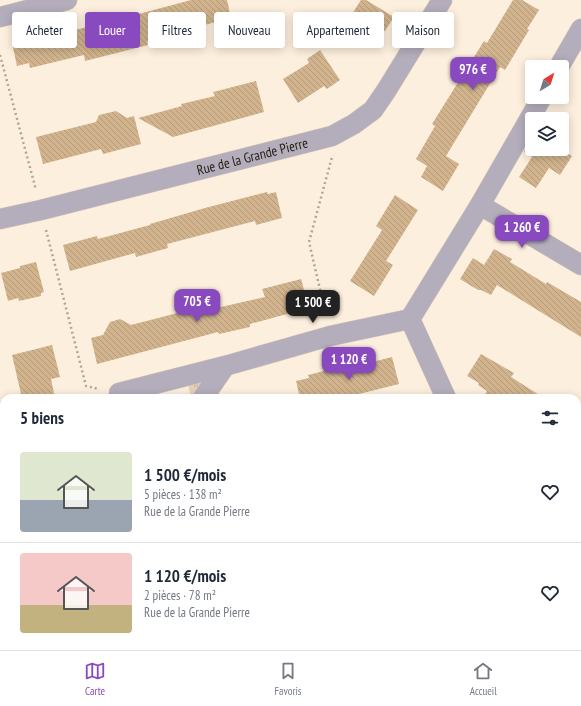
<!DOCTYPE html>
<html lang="fr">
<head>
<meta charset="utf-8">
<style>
  :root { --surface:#fff; --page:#f6f6f7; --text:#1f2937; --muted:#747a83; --line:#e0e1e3; --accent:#8a4abf }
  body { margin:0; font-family:"PT Sans Narrow",sans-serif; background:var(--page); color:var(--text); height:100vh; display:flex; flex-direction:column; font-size:15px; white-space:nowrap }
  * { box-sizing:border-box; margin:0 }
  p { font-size:13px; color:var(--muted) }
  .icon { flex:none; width:22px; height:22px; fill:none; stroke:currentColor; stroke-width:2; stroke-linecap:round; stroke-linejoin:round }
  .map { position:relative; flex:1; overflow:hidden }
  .drawer { position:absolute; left:0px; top:394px; width:581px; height:256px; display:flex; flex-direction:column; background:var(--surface); border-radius:12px 12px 0 0; box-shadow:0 2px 10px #0003 }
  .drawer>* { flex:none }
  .top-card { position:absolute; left:12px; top:12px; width:557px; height:36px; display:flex; gap:8px }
  .needle { width:26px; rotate:38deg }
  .controls { position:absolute; left:525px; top:60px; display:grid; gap:8px }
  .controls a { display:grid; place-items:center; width:44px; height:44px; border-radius:4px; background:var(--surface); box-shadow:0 2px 10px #0003; font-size:20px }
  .price { position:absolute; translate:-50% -34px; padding:0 9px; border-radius:8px; background:var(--accent); color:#fff; font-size:13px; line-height:26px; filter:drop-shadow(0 1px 2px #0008) }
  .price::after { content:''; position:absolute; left:50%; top:24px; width:12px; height:9px; margin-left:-6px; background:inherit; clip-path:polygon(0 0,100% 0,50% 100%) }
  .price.current { background:#222; color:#fff }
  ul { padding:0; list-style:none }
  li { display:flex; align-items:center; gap:12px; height:100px; padding:0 20px }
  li+li { border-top:1px solid var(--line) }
  li span { display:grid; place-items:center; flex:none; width:112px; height:80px; border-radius:4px; color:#555 }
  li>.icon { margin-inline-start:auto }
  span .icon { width:48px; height:48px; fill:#fffc; stroke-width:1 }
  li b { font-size:17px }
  h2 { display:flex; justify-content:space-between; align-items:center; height:48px; padding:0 20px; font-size:17px }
  .chip { padding:0 14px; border-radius:4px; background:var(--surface); box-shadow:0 2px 10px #0003; font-size:14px; line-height:36px }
  .chip.current { background:var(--accent); color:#fff }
  .dock { display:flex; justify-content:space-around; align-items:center; height:56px; border-top:1px solid var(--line); background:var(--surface); font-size:11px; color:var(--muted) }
  .dock a { display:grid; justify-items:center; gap:2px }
  .dock .current { color:var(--accent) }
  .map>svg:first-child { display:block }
  .grass { fill:url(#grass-tufts) }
  .building { fill:url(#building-back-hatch) }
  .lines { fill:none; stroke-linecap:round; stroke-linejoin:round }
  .street-casing { stroke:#d7cab9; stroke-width:21 }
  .secondary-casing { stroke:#d7cab9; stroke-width:23 }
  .path { stroke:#b1a596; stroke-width:2.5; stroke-dasharray:2 3; stroke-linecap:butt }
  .street { stroke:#b4aebc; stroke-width:20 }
  .secondary { stroke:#968da1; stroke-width:22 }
  .labels { text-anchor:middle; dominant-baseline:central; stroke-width:4; stroke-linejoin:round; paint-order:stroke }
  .street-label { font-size:14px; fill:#2a2217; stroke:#fff }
</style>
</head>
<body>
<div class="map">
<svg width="581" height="650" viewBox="0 0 581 650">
  <defs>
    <pattern id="grass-tufts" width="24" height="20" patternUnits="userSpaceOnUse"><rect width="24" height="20" fill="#e4d0b6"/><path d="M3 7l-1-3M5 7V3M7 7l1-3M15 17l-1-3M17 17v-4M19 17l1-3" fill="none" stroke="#c4b29c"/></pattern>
    <pattern id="building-back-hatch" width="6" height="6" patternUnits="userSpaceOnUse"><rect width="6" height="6" fill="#d1b48e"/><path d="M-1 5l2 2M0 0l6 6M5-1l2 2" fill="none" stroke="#b49a7a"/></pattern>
  </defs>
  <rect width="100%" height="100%" fill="#fdefdd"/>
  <!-- grass -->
  <path class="grass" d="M199,381l3,3 -6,14h-5l-3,-14z"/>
  <!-- building -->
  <g class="building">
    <path d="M191,0h36l4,18 -57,15v1l-27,8 1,3 -63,16 -1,-6 -54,13 -1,-5 -12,3 -5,-23 38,-10 1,3 36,-9 1,5 48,-12 -1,-5z"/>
    <path d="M361,0h5l28,17 -9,14 -5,-3 -11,17 -22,-14 7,-11 -4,-3z"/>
    <path d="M513,0h9l17,10 -12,19 2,1 -24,40 -5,-3 -54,89 13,8 -16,27 -22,-14 6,-11 -11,-7 19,-33 -3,-2 52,-83 3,2z"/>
    <path d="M320,50l20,30 -13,9 -3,-3 -26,17 -15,-24 26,-16 -2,-4z"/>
    <path d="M256,81l8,31 -91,25 -35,-19 44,-12 -1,-2 34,-8 -2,-4z"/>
    <path d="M116,111l11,7 7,-2 7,28 -38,10 -2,-5 -58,15 -7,-27 60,-15 3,-7z"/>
    <path d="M525,149h37l-1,1 11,6 -12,19 -11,-7 -13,20 -17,-11 13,-20 -8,-5z"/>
    <path d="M267,192l1,2 8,-2 6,26 -26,7 -1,-4 -88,23 1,4 -32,9 -1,-4 -65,18 -7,-26 34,-9 1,3 52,-14v-1l55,-16z"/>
    <path d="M395,195l23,15 -32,51 7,4 -19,31 -24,-15 32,-51 -6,-4z"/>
    <path d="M494,249l18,10 -2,3 36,22 1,-2 34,20v35l-84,-52 -6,10 -10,-5h-3l-18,-11 13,-21 11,7z"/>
    <path d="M36,262l8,30 -3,1v3l-22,5 -1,-3 -10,3 -7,-28 19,-5v-2z"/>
    <path d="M301,279l8,29 -59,16v3l-31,7 -1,-2 -121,32 -6,-26 12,-3 7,-13 10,-3 11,6 54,-14 1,4 79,-18 -3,-8z"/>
    <path d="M52,345l8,32 -9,2 4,19h-33l-10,-43z"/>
    <path d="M481,354l33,19 -3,4 33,21h-61l4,-7 -9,-6 1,-2 -12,-7z"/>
    <path d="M392,357l7,27 -56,14h-43l-4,-17 13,-3 -1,-3 20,-5 1,3z"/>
  </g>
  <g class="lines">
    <!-- street casing -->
    <g class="street-casing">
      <g id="street">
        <path d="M0,17l67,-17"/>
        <path d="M559,67l22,-38"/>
        <path d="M480,205l101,60"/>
        <path id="s1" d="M0,219l41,-9 291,-74 22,-12 19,-14 13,-19 56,-91"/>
        <path d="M125,398l-6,-5 106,-27 105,-30 80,-17"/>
        <path d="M203,398l22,-32"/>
        <path d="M446,398l-36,-79 70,-114 62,-108"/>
        <path d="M577,483l4,3"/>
        <path d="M481,646l6,4"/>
      </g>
    </g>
    <!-- secondary casing -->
    <g class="secondary-casing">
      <g id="secondary">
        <path d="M0,482l4,2"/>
        <path d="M237,646l6,4"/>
      </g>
    </g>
    <!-- path -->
    <g class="path">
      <path d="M0,55l36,135"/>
      <path d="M46,230l40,156 13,3"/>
      <path d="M326,315l-17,-73 23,-85"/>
      <path d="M577,414l4,-7"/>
      <path d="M0,456l4,3"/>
      <path d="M280,646l5,4"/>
      <path d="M181,650l6,-4"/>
      <path d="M342,650l3,-4"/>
    </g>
    <!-- street -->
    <use href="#street" class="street"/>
    <!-- secondary -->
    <use href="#secondary" class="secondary"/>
  </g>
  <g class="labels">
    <!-- street labels -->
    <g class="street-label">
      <text stroke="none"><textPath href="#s1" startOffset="260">Rue de la Grande Pierre</textPath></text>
    </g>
  </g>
</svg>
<div class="controls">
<a><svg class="needle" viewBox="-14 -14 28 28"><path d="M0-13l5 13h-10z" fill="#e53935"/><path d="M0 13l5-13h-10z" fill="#747a83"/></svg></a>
<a><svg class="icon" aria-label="layers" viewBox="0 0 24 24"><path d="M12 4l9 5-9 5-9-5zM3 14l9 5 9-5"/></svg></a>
</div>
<b class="price" style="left:473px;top:91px">976 €</b>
<b class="price" style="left:522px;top:249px">1 260 €</b>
<b class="price" style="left:197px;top:323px">705 €</b>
<b class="price current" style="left:313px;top:324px">1 500 €</b>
<b class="price" style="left:349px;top:381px">1 120 €</b>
<div class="top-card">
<a class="chip">Acheter</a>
<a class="chip current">Louer</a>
<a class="chip">Filtres</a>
<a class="chip">Nouveau</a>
<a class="chip">Appartement</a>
<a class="chip">Maison</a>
</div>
<section class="drawer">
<h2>5 biens<svg class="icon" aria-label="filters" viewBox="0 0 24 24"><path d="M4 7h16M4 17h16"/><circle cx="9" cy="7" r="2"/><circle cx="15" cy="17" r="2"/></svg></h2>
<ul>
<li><span style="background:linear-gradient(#dfe7d0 60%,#9aa5b1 0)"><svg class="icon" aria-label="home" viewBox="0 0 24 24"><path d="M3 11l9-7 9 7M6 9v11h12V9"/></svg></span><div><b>1 500 €/mois</b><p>5 pièces · 138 m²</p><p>Rue de la Grande Pierre</p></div><svg class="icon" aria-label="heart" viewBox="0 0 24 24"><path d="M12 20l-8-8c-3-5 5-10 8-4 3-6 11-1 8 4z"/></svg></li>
<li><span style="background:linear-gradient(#f6c9c9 65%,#c2b280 0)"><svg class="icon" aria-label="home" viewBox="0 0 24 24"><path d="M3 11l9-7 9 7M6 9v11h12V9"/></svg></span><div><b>1 120 €/mois</b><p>2 pièces · 78 m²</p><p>Rue de la Grande Pierre</p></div><svg class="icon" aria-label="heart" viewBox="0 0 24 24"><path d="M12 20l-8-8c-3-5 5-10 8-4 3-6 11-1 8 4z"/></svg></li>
</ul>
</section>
</div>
<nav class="dock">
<a class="current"><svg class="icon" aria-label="map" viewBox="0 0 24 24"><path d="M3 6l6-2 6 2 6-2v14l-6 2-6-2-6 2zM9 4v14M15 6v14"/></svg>Carte</a>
<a><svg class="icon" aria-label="saved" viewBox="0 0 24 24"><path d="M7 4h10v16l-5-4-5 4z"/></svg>Favoris</a>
<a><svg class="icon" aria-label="home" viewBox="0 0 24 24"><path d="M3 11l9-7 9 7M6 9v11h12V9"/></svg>Accueil</a>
</nav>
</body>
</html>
